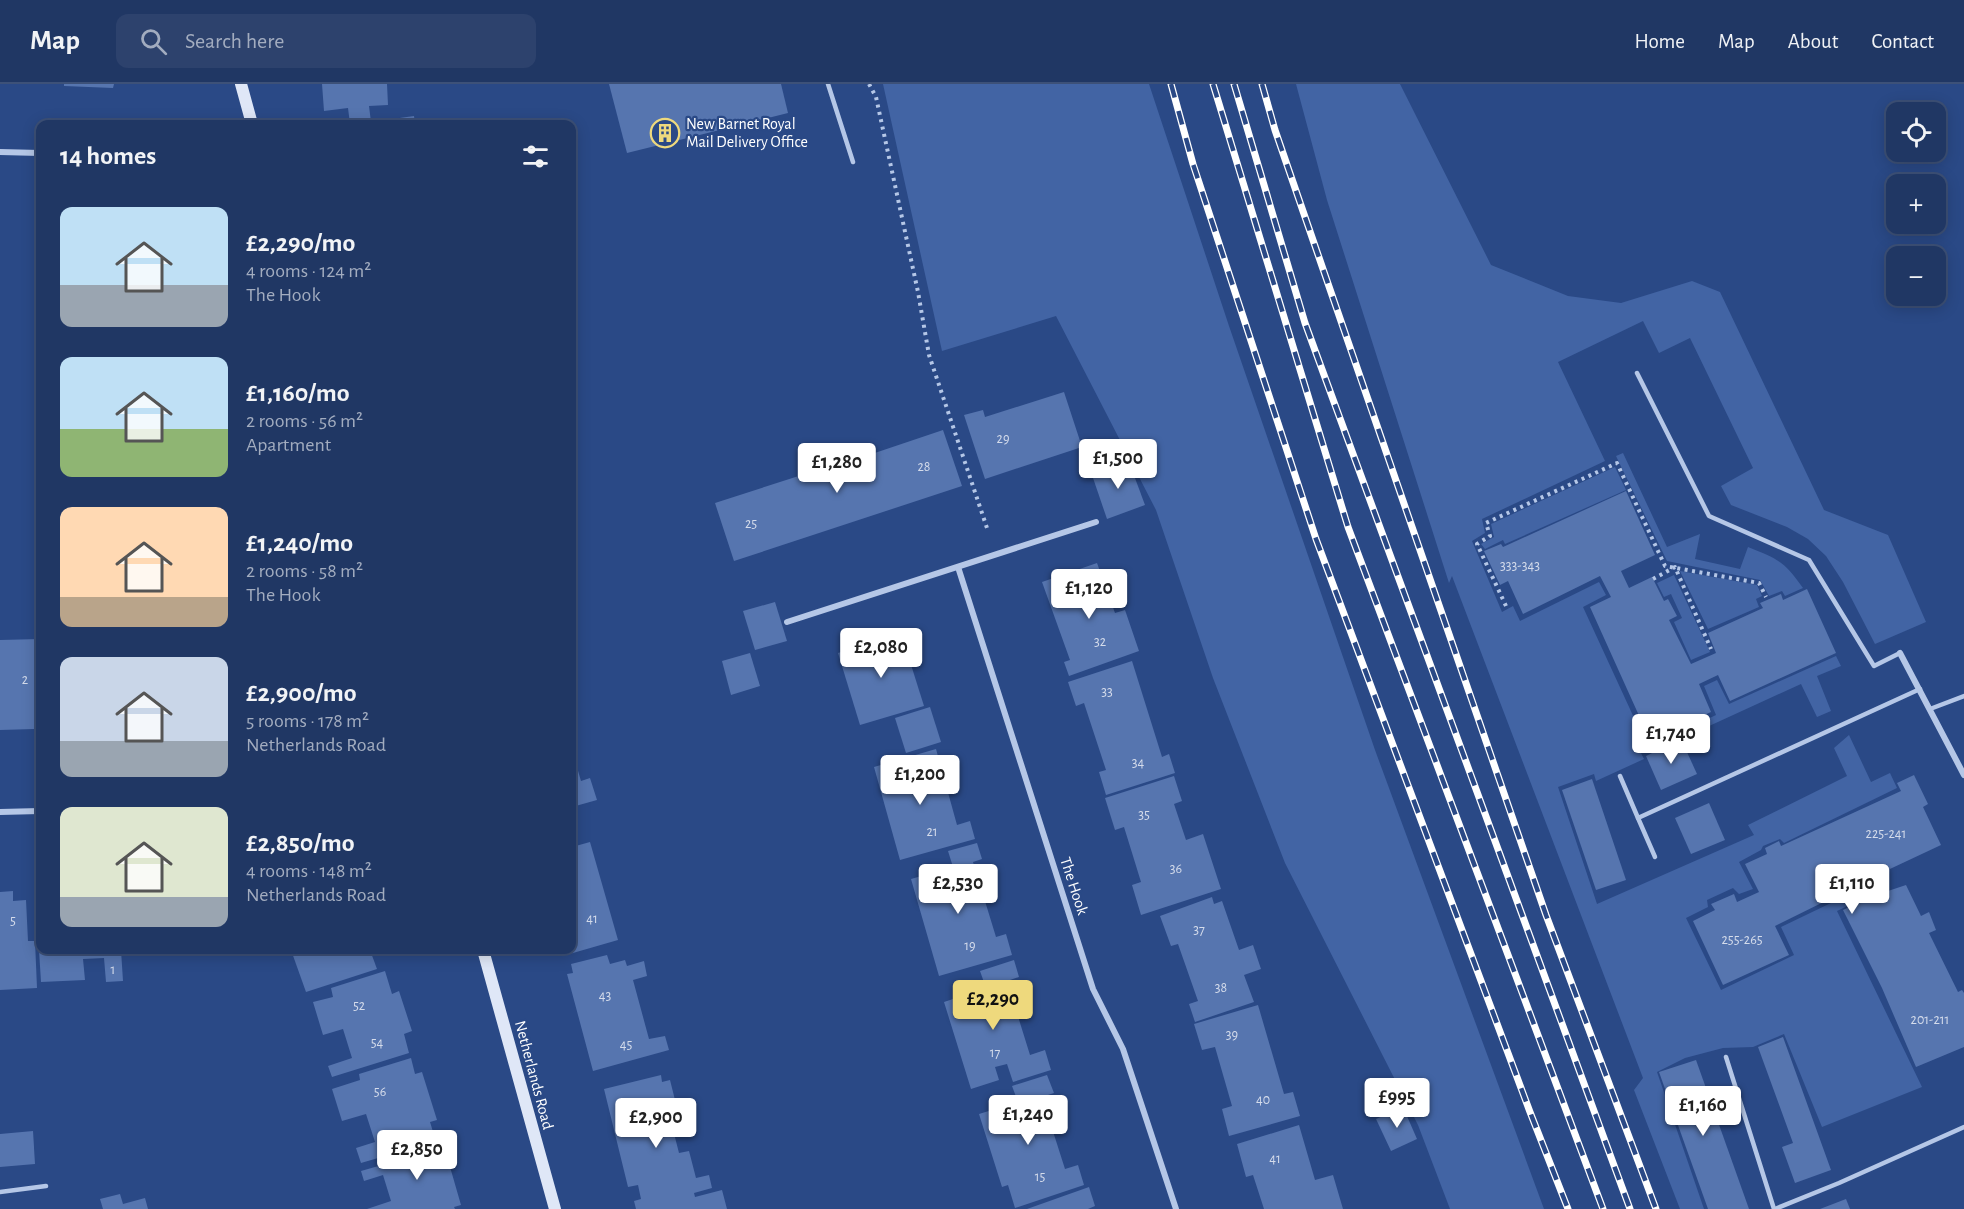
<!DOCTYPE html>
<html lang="en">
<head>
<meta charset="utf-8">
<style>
  :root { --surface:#203764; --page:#2d426d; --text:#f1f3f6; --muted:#a2acbf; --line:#3d5178; --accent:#eed97d }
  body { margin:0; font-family:"Alegreya Sans",sans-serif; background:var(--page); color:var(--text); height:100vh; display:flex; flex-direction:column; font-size:22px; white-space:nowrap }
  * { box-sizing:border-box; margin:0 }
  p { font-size:20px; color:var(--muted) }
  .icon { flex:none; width:33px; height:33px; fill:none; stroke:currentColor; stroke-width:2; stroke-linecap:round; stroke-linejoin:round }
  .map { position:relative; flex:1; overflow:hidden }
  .details { position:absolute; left:36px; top:36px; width:540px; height:834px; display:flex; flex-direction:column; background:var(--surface); border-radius:12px; box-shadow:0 3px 15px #0003,0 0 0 2px var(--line) }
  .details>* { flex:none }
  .buttons { position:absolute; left:1886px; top:18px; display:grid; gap:12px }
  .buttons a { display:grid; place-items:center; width:60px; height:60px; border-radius:12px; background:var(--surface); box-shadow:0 3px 15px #0003,0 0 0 2px var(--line); font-size:30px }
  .price { position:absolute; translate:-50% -51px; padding:0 14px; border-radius:6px; background:#fff; color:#222; font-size:20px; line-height:39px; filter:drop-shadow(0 2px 3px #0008) }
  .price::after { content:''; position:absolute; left:50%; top:36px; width:18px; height:14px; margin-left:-9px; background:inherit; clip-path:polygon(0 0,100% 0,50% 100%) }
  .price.current { background:var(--accent); color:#111 }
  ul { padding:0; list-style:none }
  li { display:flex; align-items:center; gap:18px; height:150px; padding:0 24px }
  li span { display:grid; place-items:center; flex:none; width:168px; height:120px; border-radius:12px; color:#555 }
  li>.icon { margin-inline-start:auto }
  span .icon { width:72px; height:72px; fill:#fffc; stroke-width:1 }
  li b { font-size:26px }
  h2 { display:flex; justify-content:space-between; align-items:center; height:72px; padding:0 24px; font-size:26px }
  header { display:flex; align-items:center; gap:36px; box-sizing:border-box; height:84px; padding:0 30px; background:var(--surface); border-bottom:2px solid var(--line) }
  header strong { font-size:28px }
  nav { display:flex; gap:33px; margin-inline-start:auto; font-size:21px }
  .search { width:420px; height:54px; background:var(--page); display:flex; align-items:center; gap:15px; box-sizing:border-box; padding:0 21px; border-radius:12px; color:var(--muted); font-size:22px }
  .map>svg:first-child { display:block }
  .green { fill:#4264a4 }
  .building { fill:#5675af }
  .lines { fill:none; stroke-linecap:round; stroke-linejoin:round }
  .path { stroke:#b5c7e7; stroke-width:4; stroke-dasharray:3 4.5; stroke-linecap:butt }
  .lane { stroke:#b5c7e7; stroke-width:4.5 }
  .street { stroke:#b5c7e7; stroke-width:6 }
  .secondary { stroke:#dfe7f7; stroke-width:12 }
  .rail-casing { stroke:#fff; stroke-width:7 }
  .rail { stroke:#2a4986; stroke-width:4.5; stroke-dasharray:14; stroke-linecap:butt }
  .labels { text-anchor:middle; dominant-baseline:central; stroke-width:4.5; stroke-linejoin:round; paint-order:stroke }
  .number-label { font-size:14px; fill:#d5dceb }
  .poi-label { font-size:16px; fill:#fff; stroke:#2a4986; text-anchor:start }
  .street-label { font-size:16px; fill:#fff; stroke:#2a4986 }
</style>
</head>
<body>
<header>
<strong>Map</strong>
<div class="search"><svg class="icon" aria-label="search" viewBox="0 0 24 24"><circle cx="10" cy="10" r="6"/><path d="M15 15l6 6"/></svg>Search here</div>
<nav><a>Home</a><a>Map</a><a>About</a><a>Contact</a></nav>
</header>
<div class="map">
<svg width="1964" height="1125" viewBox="0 0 1964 1125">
  <rect width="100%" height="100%" fill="#2a4986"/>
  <!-- green -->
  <g class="green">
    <path d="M883,0h266l80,242 146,424 169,459h-94l-32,-84 -133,-262 -72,-185 -57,-168 -100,-194 -114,35z"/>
    <path d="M1296,0h104l91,181 77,31 53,7 71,-22 28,11 104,218 64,25 38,87 -51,22 -32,-62 -17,-26 -18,-17 -21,-12 -56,-22 -10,-19 32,-18 -63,-130 -31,15 -16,-32 -85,41 47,99 -123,58 3,14 -13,8 30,71 11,-6 7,15 79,-39 7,13 -23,12 64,139 -8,3 5,10 -48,22 -2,-7 -36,13 39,117 157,-69 -6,-10 99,-49 -13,-28 15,-13 22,47 19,-9 7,15 -113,55 -4,-4 -17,7 -2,4 -22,12 14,27 -14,5 -6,-6 -26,12 1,7 -22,11 35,72 73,-35 -13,-28 77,-37 4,9 -25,12 85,176 -100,40 -38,-93 -31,13 -30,1 -38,10 -28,14 47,137h-24l-46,-119 9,-12 -191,-502 -3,7 -122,-383z"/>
    <path d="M1623,369l44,94 33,-13 -5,25 45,10 8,-22c30,12 36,14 55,41l-18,8 -3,-5 -13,5 -9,-16 -93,-19 -51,-105z"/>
    <path d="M1615,383l11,23 -121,54 -2,-4 -18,9 -4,-5 13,-7 -3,-13z"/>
    <path d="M1680,487l77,14 5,11 -6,3 3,8 -51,22z"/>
    <path d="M1674,491l36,77 -19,8 -17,-38 8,-4 -11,-24 -7,3 -7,-14z"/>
    <path d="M1836,572l5,10 -24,10 14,35 -14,6 -16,-33 -118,54 -3,-6 36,-17 -12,-29 13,-6 12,24z"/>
  </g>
  <!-- building -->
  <g class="building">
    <path d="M64,0h50l-1,4 -49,-2z"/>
    <path d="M322,0h65l1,21 -19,1 2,16 43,-6 1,8h-65l-2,-16 -24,3z"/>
    <path d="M609,0h172l7,29 -161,40z"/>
    <path d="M1064,308l18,55 -97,32 -21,-64 19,-5 2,7z"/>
    <path d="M943,346l19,56 -228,75 -19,-58 93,-30 -3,-9 46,-15 3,11z"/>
    <path d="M1129,378l16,43 -38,14 -15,-44z"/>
    <path d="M1626,407l29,64 -34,16 8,17 23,-11 12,24 4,-2 9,17 -8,4 22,44 25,-11 -8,-20 55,-25 -3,-5 21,-9 2,6 24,-11 29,64 -106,48 -12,-26 -19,9 12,28 -61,28 -60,-133 21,-10 -11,-21 -77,38 -15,-33 -8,4 -16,-34 17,-7 2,3z"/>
    <path d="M1097,479l18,50 10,-3 14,41 -70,25 -5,-14 6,-2 -28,-78z"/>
    <path d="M775,518l12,39 -32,9 -12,-39z"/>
    <path d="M901,549l23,73 -64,19 -22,-72z"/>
    <path d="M40,555v81h-6v9l-34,1v-90z"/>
    <path d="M750,569l10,33 -29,9 -9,-34z"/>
    <path d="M1132,577l30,96 7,-3 6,19 -69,22 -7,-23 7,-2 -22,-67 -8,3 -8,-24z"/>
    <path d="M930,623l11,35 -35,11 -11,-35z"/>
    <path d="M1681,655l16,35 -36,16 -15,-34z"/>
    <path d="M936,665l21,76 13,-4 5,18 -75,21 -26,-93z"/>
    <path d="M572,666l9,31 9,-3 7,22 -25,7z"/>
    <path d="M1914,691l14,29 -5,3 18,38 -66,31 7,17 24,-8 15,31 8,-4 7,18 -7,3 29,59 4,-2 2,3v54l-48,20 -34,-79 -39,-78 23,-11 -8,-14 -83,41 14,29 -66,30 -30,-64 22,-11 -4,-6 23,-10 3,8 22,-10 -14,-28 22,-10 -2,-6 14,-7 2,5 120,-55 -4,-8z"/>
    <path d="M1174,692l8,25 -8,3 12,36 17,-6 18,55 -80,26 -9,-30 9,-3 -8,-26 -9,-29 -9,3 -10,-32z"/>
    <path d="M1592,695l34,101 -30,10 -34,-100z"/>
    <path d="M1709,719l16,37 -34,14 -16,-36z"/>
    <path d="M590,758l28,98 -52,15 -1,-5h7v-103z"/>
    <path d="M977,759l5,16 -9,3 23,75 10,-3 6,21 -73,21 -28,-97 42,-12 -5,-16z"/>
    <path d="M13,807v10l13,-1 2,41h7l2,47 -37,2v-98z"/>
    <path d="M1212,813l2,7 8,-3 17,49 14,-5 8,24 -17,6 10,27 -59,20 -6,-18 9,-3 -20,-57 -7,2 -11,-30z"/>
    <path d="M40,814v45h-1l-3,-44z"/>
    <path d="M39,866h82l2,31 -17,1 -2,-24 -21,1 2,21 -44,2z"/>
    <path d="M291,866h79l7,19 -71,23z"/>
    <path d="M607,871l3,9 15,-4 2,6 17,-5 3,15 -14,4 16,59 16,-3 4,14 -76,21 -26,-97 6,-1 -2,-9z"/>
    <path d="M1014,876l5,17 -12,4 23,74 15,-5 6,20 -38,12 -6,-18 -12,3 4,13 -28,9 -27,-87 42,-14 -6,-17z"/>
    <path d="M385,887l7,23 7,-3 13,40 -8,3 5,19 -77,24 -4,-11 24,-8 -9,-29 -20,6 -10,-33 20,-5 -2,-9z"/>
    <path d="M1258,921l26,89 9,-2 7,24 -71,20 -7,-27 10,-3 -17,-59 -13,3 -8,-26z"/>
    <path d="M1783,953l48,133 -36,13 -13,-36 11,-4 -35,-96z"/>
    <path d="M411,974l4,16 7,-2 15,48 -7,2 4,13 -50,15 1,6 -24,7 -5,-15 19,-6 -9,-28 -24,7 -10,-32 28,-9 -1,-6z"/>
    <path d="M1696,976l53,149h-41l-49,-137z"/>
    <path d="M661,991l1,7 8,-2 6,24 -9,2 12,47 10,-2 7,27 13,-3 3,13 -18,5 1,4 27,-7 5,19h-91l-2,-8 7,-2 -3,-14 -10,2 -24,-98z"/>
    <path d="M1047,991l7,18 -12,4 23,72 13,-4 6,20 -69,23 -7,-23 -6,2 -23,-73 39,-12 -6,-16z"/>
    <path d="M1403,1023l14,32 -26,12 -15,-32z"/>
    <path d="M1299,1041l16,55 18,-5 10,34h-79l-11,-34 -7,2 -9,-33z"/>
    <path d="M33,1047l2,33 -35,3v-33z"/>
    <path d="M435,1060l3,12 8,-3 15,52 -7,2 1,2h-88l24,-8 -8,-26 -19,6 -3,-10 21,-6 -1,-5z"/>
    <path d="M1089,1103l6,19 -7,3h-61z"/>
    <path d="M120,1110l3,10 22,-6 3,11h-45l-3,-10z"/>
    <path d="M1846,1115l4,10h-30z"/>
  </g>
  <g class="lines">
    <!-- path -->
    <g class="path">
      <path d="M869,0l7,13 42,195 11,63 59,176"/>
      <path d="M1653,495l22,-12 36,82"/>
      <path d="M1506,522l-29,-62 13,-8 -4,-13 131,-60 48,103 94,17 7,14"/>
    </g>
    <!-- lane -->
    <g class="lane">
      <path d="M828,0l25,78"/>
      <path d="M1637,289l72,143 100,44 65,106 26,-13"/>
      <path d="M1930,625l34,-13"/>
      <path d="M1620,692l18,42 282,-129"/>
      <path d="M1638,734l17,39"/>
      <path d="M1726,973l48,152"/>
      <path d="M0,1108l46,-6"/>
      <path d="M1775,1125l64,-26 125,-56"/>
    </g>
    <!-- street -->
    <g class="street">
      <path d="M0,68l40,1"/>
      <path d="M958,483l135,422 30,60 53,160"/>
      <path d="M787,538l309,-100"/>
      <path d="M1900,569l64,122"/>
      <path d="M0,728l40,-1"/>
    </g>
    <!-- secondary -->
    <g class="secondary">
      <path d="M241,0l11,40"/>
      <path d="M483,866l72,259"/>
    </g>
    <!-- rail casing -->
    <g class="rail-casing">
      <g id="rail">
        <path d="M1171,0l22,80 123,375 214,573 38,97"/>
        <path d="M1213,0l135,443 255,682"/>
        <path d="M1234,0l71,239 325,886"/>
        <path d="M1262,0l13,46 271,785 110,294"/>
      </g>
    </g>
    <!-- rail -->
    <use href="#rail" class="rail"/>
  </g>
  <!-- icons -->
  <defs>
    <g id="building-ring" transform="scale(1.5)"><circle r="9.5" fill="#2a4986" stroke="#eed97d" stroke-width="1.5"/><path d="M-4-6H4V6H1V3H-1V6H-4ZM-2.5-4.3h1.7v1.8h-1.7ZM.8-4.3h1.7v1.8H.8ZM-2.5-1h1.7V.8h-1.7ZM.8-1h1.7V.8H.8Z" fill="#eed97d"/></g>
  </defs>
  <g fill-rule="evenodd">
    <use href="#building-ring" x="665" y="49"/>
  </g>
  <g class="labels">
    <!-- number labels -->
    <g class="number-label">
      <text x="1003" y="355">29</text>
      <text x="924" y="383">28</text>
      <text x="751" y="440">25</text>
      <text x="1520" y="482">333-343</text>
      <text x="1100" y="558">32</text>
      <text x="25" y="596">2</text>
      <text x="1107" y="608">33</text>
      <text x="1138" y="679">34</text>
      <text x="1144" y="731">35</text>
      <text x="932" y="748">21</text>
      <text x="1886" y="750">225-241</text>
      <text x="1176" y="785">36</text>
      <text x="592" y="835">41</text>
      <text x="13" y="837">5</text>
      <text x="1199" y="846">37</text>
      <text x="1742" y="856">255-265</text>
      <text x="970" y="862">19</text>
      <text x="113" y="886">1</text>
      <text x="1221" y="904">38</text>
      <text x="605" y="912">43</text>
      <text x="359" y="922">52</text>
      <text x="1930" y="936">201-211</text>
      <text x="1232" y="951">39</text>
      <text x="377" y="959">54</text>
      <text x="626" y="961">45</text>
      <text x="995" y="969">17</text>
      <text x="380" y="1008">56</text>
      <text x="1263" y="1016">40</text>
      <text x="1275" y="1075">41</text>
      <text x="1040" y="1093">15</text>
    </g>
    <!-- poi labels -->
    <g class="poi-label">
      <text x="686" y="40">New Barnet Royal<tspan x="686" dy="18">Mail Delivery Office</tspan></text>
    </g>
    <!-- street labels -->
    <g class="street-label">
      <text transform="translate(1074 802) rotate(72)">The Hook</text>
      <text transform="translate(534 991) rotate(75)">Netherlands Road</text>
    </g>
  </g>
</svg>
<div class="buttons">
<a><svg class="icon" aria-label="locate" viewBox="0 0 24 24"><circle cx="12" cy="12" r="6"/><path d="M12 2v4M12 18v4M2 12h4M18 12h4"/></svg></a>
<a>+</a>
<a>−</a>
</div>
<b class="price" style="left:1118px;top:406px">£1,500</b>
<b class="price" style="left:837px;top:410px">£1,280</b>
<b class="price" style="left:1089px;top:536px">£1,120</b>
<b class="price" style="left:881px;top:595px">£2,080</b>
<b class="price" style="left:1671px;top:681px">£1,740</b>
<b class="price" style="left:920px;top:722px">£1,200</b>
<b class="price" style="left:958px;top:831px">£2,530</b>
<b class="price" style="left:1852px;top:831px">£1,110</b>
<b class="price current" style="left:993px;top:947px">£2,290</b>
<b class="price" style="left:1397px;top:1045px">£995</b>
<b class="price" style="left:1703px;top:1053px">£1,160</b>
<b class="price" style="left:1028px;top:1062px">£1,240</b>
<b class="price" style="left:656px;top:1065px">£2,900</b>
<b class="price" style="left:417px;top:1097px">£2,850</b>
<section class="details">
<h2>14 homes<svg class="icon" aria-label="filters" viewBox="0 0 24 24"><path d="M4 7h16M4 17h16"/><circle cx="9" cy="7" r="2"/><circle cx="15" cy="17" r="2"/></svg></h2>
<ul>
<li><span style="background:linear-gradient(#bfe0f5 65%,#9aa5b1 0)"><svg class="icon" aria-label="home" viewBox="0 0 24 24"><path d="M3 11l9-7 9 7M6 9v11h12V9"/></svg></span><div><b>£2,290/mo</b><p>4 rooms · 124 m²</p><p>The Hook</p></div></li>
<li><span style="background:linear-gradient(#bfe0f5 60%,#8fb573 0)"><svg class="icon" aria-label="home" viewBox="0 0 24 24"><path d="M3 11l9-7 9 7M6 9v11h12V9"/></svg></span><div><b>£1,160/mo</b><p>2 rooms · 56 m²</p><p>Apartment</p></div></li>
<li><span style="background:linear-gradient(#ffd9b3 75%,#b9a48a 0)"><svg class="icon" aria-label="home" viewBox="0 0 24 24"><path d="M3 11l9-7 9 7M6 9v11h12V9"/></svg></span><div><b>£1,240/mo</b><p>2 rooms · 58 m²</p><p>The Hook</p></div></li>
<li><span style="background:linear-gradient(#c9d6e8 70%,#9aa5b1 0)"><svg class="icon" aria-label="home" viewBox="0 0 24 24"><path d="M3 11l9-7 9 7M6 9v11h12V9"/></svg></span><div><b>£2,900/mo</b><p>5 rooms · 178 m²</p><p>Netherlands Road</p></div></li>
<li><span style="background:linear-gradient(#dfe7d0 75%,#9aa5b1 0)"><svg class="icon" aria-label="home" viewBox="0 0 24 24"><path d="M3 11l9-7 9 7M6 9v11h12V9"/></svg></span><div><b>£2,850/mo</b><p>4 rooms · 148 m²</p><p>Netherlands Road</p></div></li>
</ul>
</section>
</div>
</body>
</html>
